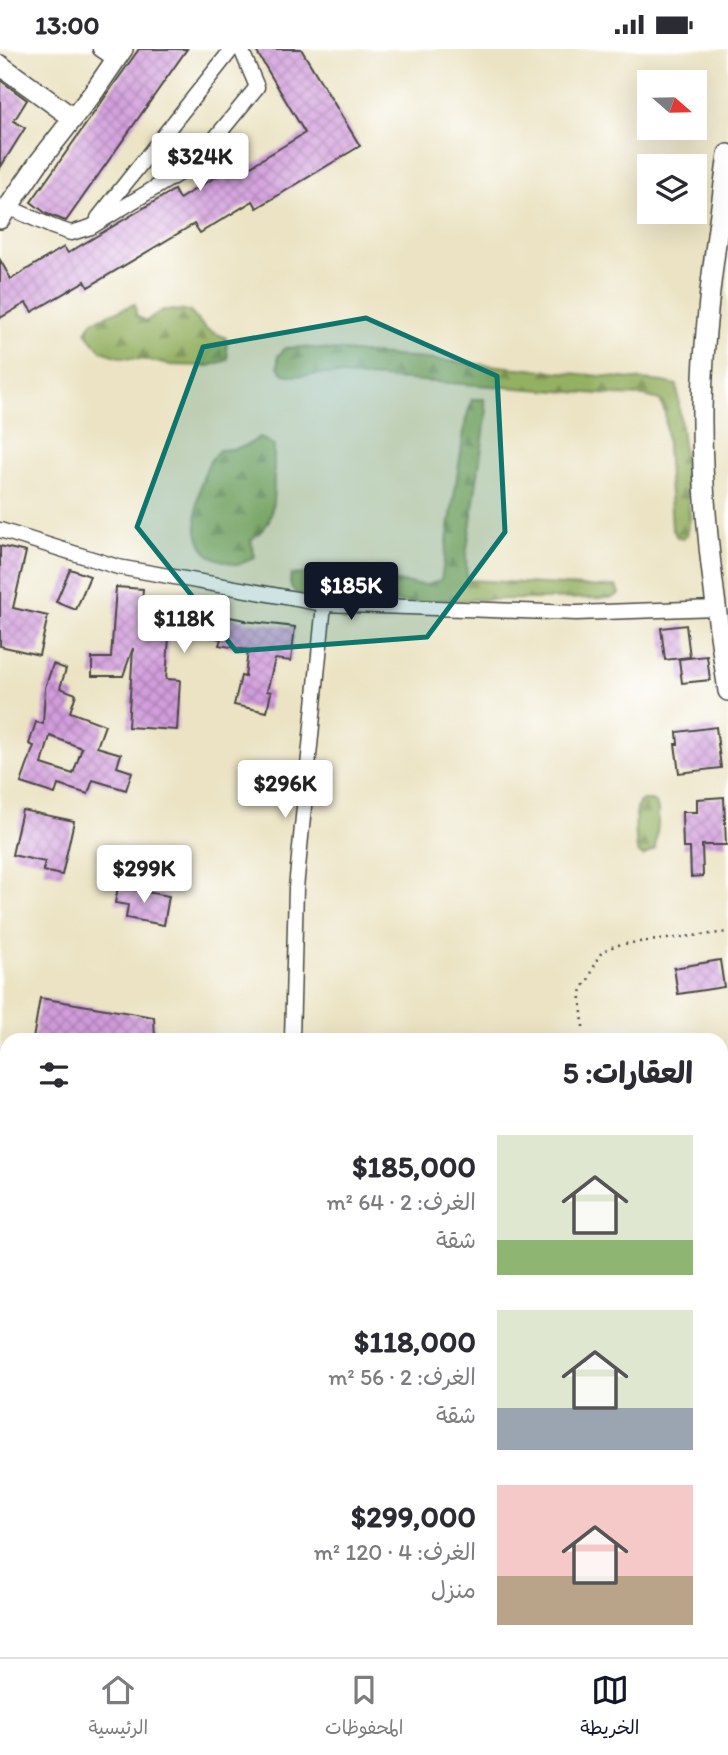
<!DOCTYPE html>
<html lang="ar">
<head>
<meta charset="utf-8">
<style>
  :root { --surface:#fff; --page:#f7f7f7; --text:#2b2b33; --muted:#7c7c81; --line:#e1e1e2; --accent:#111827 }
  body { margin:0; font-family:Itim,"Playpen Sans Arabic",sans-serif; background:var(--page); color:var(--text); direction:rtl; height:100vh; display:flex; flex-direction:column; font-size:26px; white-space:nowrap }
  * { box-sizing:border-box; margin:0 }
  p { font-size:23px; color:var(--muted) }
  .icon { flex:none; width:38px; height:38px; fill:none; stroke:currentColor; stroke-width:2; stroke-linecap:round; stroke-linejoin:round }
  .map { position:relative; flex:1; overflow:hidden; direction:ltr }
  .panel { position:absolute; left:0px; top:984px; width:728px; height:625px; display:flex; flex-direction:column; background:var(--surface); border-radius:21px 21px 0 0; box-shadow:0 7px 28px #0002; direction:rtl }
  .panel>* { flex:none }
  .needle { width:46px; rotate:110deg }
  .tools { position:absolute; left:637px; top:21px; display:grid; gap:14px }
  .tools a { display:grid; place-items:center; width:70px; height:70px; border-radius:0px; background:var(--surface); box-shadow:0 7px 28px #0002; font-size:35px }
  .price { position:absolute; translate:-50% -60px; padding:0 16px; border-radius:7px; background:#fff; color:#222; font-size:23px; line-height:46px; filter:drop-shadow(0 2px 4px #0008) }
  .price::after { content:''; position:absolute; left:50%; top:42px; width:21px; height:16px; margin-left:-10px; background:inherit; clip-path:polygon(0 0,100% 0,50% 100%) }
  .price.active { background:var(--accent); color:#fff }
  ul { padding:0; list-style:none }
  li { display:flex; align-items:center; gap:21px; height:175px; padding:0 35px }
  li span { display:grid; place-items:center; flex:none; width:196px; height:140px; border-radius:0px; color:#555 }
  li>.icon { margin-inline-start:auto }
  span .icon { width:84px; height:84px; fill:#fffc; stroke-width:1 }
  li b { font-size:30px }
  h2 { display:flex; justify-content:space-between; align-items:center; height:84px; padding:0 35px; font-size:30px }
  .status { display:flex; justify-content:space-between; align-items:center; height:49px; padding:0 35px; background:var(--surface); direction:ltr }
  .status svg { height:19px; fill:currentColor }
  .dock { display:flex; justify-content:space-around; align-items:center; height:98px; border-top:2px solid var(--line); background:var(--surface); font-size:19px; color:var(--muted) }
  .dock a { display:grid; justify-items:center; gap:4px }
  .dock .active { color:var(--accent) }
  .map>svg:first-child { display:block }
  .forest { fill:url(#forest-firs); stroke:#606e46; stroke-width:2 }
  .building { fill:url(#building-cross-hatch); fill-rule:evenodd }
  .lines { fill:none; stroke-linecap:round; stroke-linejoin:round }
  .street-casing { stroke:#484742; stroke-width:17 }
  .secondary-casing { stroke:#484742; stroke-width:22 }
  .path { stroke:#484742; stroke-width:2.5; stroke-dasharray:2 5; stroke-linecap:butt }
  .street { stroke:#fff; stroke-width:14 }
  .secondary { stroke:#fff; stroke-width:19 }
  .marked { fill:#0f766e; fill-opacity:0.2; stroke:#0f766e; stroke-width:5; stroke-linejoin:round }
</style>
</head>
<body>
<div class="status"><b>13:00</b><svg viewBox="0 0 49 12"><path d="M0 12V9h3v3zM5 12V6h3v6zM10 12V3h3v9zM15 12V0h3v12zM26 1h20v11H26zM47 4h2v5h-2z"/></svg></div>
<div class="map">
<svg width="728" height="1608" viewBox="0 0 728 1608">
  <defs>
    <pattern id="forest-firs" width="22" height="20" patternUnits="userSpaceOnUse" patternTransform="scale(1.75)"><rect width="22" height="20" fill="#94b062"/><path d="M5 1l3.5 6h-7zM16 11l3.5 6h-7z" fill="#798f51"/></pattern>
    <pattern id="building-cross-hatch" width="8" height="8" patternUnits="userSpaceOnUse" patternTransform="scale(1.75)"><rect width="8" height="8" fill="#d29ddc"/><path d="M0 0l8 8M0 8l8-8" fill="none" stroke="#ab80b3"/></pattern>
  </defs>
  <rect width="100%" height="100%" fill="#fff"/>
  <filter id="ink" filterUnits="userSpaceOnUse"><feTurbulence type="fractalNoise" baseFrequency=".0143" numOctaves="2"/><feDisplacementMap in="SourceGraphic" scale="14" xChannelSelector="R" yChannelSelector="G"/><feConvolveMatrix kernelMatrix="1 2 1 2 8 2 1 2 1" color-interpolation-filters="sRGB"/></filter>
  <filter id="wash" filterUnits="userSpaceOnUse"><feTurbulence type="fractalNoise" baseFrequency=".00686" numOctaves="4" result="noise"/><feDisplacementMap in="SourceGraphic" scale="28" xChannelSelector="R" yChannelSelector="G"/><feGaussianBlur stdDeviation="1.57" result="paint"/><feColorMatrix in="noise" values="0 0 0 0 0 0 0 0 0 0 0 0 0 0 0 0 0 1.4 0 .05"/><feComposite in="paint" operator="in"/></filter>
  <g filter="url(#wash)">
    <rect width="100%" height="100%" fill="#ebe3c3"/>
    <!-- forest -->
    <g class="forest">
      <path d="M135,255l1,12 10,5 17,-11 26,1 17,18 20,9 2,22 -19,6 -40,-1 -22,-5 -24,-2 -22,-7 -15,-19 7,-11z"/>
      <path d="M302,298l361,35 14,3 13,133 -3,17 -4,4 -6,-2 -5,-9 -7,-115 -5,-13 -15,-4 -31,-1 -290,-21 -29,2 -11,-2 -6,-7v-11l7,-8z"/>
      <path d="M472,350h12l3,13 -21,144 1,24 136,7 13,-1 3,8 -8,4 -170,2 -24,3 -119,-9c-8,-6 -9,-10 -7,-19l25,-2 110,12 15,-5 25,-161z"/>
      <path d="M259,388l15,8c-1,19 3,64 -7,79 -4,7 -11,11 -16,16l4,17 -17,8c-9,-3 -24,-5 -31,-12 -19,-20 -9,-68 2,-90 3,-5 7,-9 10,-13 16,-1 28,-2 40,-13z"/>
      <path d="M643,751l8,1 5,3 2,6v14l-3,25 -12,7 -6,-5c-1,-16 -4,-33 2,-48z"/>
    </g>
    <g id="blocks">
      <!-- building -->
      <g class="building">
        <path d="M139,0h48l-121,172 -19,-7 -16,-12z"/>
        <path d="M255,0h46l59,97 -103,62 -4,-7 -53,32 -6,-9 -106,63 -3,-6 -53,31 -6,-9 -26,15v-58l11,19 53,-32 4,6 106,-63 5,9 53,-32 4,8 69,-42z"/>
        <path d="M0,31l27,20 -13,21 11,7 -25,40z"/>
        <path d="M0,497l26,6 -13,56 35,8 -9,39 -39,-9z"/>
        <path d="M70,520l20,7 -14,34 -20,-8z"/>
        <path d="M116,538l27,2 -1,12 50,4v5l53,10 -1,1 51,6 -4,34 -16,-2 -8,32 4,1 -4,20 -33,-7 7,-29 4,1 3,-27 -29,-5 2,-6 -30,-6v5l-22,-1 -3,42 14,1 -3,50 -49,-3 5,-79 -10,28h-31v-18h19z"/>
        <path d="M686,576l4,32 -25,3 -4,-32z"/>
        <path d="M707,607l3,24 -28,3 -3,-24z"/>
        <path d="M53,615l13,5 -6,19 16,6 -6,18 35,13 -8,22 24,7 -4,13 15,5 -6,18 -33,-10 -5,14 -30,-9 -3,9 -34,-11 13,-37 -5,-2 7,-22 7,2 2,-36zM50,687l32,12 -9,26 -31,-10z"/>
        <path d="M716,678l5,41 -42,5 -4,-29h3l-1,-12z"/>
        <path d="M724,748l2,48h-24l1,31 -12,1 -1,-29h-7l-1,-36h15v-13z"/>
        <path d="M22,761l52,11 -12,54 -19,-4 2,-9 -33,-7z"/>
        <path d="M118,838l51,9 -5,29 -38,-7 2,-13 -13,-2z"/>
        <path d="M720,911l4,27 -46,7 -4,-26z"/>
        <path d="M40,949l114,19 1,22h-122z"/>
      </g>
    </g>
  </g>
  <g filter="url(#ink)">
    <use href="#blocks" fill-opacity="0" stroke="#484742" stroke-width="2"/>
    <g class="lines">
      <!-- street casing -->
      <g class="street-casing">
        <g id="street">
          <path d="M100,0l16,11"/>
          <path d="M8,158l45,20 18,6 20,-6 103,-63 63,-77 -16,-38"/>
          <path d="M98,169l134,-169"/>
          <path d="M0,481l118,37 206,37 252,9 140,-5"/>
          <path d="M292,990l4,-151 28,-284"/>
          <path d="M721,1397l7,1"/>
        </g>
      </g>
      <!-- secondary casing -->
      <g class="secondary-casing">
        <g id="secondary">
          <path d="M0,16l73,53"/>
          <path d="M728,105c-11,84 -25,169 -26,255 -1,94 12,188 26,282"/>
          <path d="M0,170l39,-57 54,-69 30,-44"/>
        </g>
      </g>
      <!-- path -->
      <g class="path">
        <path d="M583,978c0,-11 -3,-24 -2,-34 1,-6 6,-10 8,-15 11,-22 6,-27 33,-34l106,-12"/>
        <path d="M721,1101h7"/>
        <path d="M721,1232l7,-5"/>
      </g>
      <!-- street -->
      <use href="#street" class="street"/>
      <!-- secondary -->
      <use href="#secondary" class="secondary"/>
    </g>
  </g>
  <!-- marked area -->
  <path class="marked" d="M366,269l131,58 8,156 -78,105 -191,14 -99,-124 66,-180z"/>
</svg>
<div class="tools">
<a><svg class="needle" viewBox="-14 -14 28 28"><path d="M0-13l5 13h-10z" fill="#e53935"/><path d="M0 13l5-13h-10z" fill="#7c7c81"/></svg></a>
<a><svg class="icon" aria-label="layers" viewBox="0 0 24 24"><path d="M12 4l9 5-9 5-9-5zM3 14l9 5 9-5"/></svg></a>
</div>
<b class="price" style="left:200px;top:144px">$324K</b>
<b class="price active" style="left:351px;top:573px">$185K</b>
<b class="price" style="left:184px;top:606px">$118K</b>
<b class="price" style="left:285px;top:771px">$296K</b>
<b class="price" style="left:144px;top:856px">$299K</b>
<section class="panel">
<h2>العقارات: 5<svg class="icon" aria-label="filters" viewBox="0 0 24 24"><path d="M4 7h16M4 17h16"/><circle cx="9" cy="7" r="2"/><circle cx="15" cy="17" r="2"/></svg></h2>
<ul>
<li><span style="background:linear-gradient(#dfe7d0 75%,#8fb573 0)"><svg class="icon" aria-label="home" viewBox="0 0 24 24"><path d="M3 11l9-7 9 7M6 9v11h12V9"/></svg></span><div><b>$185,000</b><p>الغرف: 2 · 64 m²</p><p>شقة</p></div></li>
<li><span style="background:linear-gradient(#dfe7d0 70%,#9aa5b1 0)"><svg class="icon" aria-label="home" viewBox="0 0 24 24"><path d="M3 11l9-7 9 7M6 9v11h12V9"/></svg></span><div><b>$118,000</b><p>الغرف: 2 · 56 m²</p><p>شقة</p></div></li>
<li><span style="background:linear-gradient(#f6c9c9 65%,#b9a48a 0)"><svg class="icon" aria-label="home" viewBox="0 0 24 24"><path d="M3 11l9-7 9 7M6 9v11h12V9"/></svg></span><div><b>$299,000</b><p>الغرف: 4 · 120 m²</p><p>منزل</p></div></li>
</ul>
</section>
</div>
<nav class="dock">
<a class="active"><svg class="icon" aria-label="map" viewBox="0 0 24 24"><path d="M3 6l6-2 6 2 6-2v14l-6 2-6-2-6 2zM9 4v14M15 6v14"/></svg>الخريطة</a>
<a><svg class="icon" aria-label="saved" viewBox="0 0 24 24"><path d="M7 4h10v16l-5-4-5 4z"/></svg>المحفوظات</a>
<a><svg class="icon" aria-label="home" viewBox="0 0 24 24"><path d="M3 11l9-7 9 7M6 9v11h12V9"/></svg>الرئيسية</a>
</nav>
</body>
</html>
